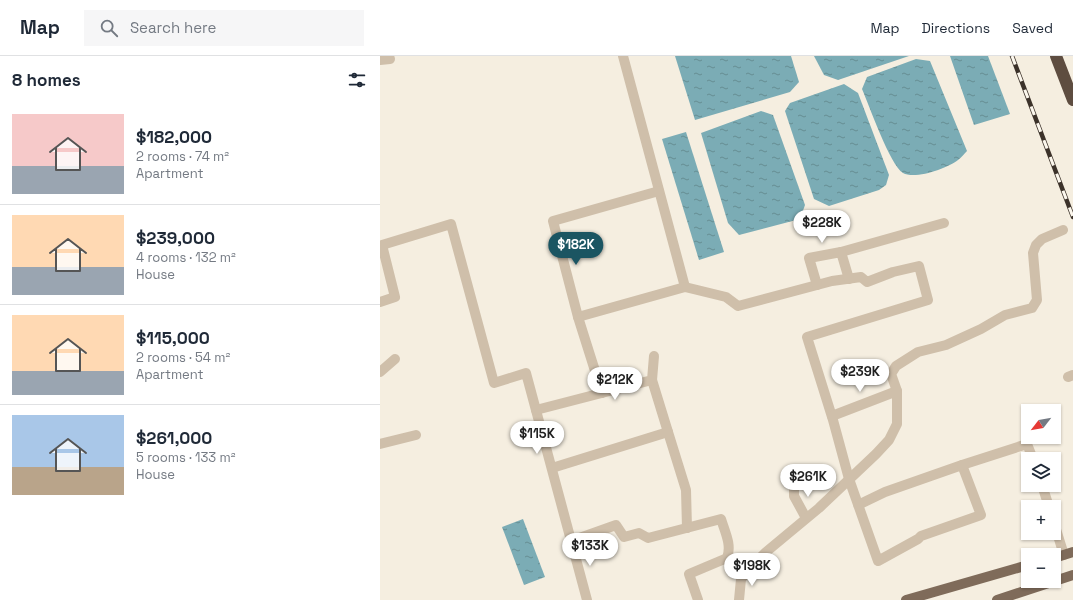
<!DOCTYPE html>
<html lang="en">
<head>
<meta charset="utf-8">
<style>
  :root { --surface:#fff; --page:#f6f6f7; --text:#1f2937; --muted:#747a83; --line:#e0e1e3; --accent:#1b5562 }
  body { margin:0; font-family:"Space Grotesk",sans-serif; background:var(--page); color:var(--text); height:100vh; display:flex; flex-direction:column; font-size:15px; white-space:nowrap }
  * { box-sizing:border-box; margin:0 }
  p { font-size:13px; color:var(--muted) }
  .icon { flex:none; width:22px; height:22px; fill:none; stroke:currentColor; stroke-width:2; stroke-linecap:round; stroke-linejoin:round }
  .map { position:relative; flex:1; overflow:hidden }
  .details { display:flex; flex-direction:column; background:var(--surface); width:380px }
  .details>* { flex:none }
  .needle { width:26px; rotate:239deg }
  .buttons { position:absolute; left:641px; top:348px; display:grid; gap:8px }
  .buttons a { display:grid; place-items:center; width:40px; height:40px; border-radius:0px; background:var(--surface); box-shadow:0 1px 3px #0004; font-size:20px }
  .price { position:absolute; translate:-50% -34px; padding:0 9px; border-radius:14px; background:#fff; color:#222; font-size:13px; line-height:26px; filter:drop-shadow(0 1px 2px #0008) }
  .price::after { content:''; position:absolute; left:50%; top:24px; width:12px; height:9px; margin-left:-6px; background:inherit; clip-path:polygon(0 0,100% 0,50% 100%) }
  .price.on { background:var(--accent); color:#fff }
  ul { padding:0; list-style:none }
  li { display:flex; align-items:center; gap:12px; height:100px; padding:0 12px }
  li+li { border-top:1px solid var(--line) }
  li span { display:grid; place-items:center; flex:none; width:112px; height:80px; border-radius:0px; color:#555 }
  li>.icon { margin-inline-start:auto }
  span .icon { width:48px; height:48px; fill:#fffc; stroke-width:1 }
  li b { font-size:17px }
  h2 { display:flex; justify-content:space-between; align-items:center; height:48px; padding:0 12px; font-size:17px }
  header { display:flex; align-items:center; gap:24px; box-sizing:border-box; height:56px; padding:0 20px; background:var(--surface); border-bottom:1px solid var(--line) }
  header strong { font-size:19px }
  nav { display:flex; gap:22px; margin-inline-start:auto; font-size:14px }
  .search { width:280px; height:36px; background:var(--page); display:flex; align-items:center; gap:10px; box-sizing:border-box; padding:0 14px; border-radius:0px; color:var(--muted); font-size:15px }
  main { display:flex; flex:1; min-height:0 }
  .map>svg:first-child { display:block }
  .water { fill:url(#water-ripples) }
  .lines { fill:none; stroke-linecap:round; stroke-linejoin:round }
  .minor { stroke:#cfbfaa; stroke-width:10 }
  .major { stroke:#7f6b5a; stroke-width:10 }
  .highway { stroke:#5e4d40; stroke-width:12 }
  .rail-casing { stroke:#3c322a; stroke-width:4.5 }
  .rail { stroke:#fcf7ed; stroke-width:3; stroke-dasharray:9; stroke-linecap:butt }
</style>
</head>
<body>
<header>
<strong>Map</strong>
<div class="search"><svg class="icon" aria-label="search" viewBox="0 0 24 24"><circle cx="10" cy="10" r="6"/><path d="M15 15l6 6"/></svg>Search here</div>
<nav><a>Map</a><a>Directions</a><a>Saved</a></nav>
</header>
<main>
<section class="details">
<h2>8 homes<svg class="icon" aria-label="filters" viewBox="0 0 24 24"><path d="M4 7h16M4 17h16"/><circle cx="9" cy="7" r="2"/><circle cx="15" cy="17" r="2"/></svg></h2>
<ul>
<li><span style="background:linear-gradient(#f6c9c9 65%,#9aa5b1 0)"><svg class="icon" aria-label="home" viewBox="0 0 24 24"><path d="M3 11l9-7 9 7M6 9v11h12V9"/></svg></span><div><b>$182,000</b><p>2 rooms · 74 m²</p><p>Apartment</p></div></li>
<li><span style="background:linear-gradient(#ffd9b3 65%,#9aa5b1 0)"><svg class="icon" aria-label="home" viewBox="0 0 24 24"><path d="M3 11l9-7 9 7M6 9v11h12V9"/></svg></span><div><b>$239,000</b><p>4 rooms · 132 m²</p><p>House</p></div></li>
<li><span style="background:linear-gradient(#ffd9b3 70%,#9aa5b1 0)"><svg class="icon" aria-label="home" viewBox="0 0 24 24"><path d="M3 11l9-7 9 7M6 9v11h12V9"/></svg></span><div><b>$115,000</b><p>2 rooms · 54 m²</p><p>Apartment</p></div></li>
<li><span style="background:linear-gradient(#a9c7e8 65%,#b9a48a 0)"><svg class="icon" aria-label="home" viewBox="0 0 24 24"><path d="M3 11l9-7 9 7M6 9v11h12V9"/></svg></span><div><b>$261,000</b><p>5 rooms · 133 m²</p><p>House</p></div></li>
</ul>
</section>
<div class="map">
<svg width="693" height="544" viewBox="0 0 693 544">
  <defs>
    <pattern id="water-ripples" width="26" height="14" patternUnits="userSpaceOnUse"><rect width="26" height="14" fill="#7bacb5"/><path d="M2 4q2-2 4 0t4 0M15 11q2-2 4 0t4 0" fill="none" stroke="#668d93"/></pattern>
  </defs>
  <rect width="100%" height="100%" fill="#f5eee0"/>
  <!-- water -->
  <g class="water">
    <path d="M295,0h116l8,26 -9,10 -95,28z"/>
    <path d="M434,0h95l-71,24 -14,-5z"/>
    <path d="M570,0h38l22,58 -36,11z"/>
    <path d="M536,3l14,2 37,90c-3,3 -5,6 -9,9 -10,8 -43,20 -55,13 -13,-8 -34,-68 -41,-84l5,-12z"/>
    <path d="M464,28l14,9 31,82 -3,10 -7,5 -50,16 -15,-7 -29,-88 5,-8z"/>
    <path d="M381,55l12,4 32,90 -5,14 -61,16 -11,-12 -27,-90z"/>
    <path d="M306,76l38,120 -25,8 -37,-121z"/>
    <path d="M143,463l22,58 -21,8 -22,-58z"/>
  </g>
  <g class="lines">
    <!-- minor -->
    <g class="minor">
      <path d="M243,0l62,231"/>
      <path d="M0,4l10,-1 -1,-3"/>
      <path d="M279,135l-106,30 25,96 107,-30 41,10 12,9 94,-25 29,-4 6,5 26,-10 26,-6 9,34 -121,37 26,83 16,59 29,82 40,-22 3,-3 60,-21 -19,-50 -77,27 -27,13"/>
      <path d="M461,196l103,-29"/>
      <path d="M437,229l-8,-27 32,-6 8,27"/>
      <path d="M0,246l15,-5 -13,-52 69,-21 43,159 32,-10 61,227"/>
      <path d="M198,261l24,76"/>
      <path d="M0,316l15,-13"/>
      <path d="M688,321l5,-2"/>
      <path d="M272,324l16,52"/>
      <path d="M156,354l116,-30 2,-24"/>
      <path d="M452,360l65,-25"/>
      <path d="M0,388l36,-9"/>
      <path d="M582,409l65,-21 6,15"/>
      <path d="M172,412l116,-36 18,58 1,38"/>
      <path d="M419,421l-5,11v8l12,22"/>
      <path d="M662,429l7,22"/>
      <path d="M674,467l10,32"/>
      <path d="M191,485l45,-16 8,12 15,-4 9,5 73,-19c4,13 11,26 6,39l-38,16 9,26"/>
      <path d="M359,544l2,-21 10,-12 15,-15 53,-44 57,-54 13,-14 8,-16v-33l-6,-17 5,-8 22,-14 28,-7 35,-16 24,-14 27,-7 5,-8 -4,-47 3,-8 6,-6 21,-9"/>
    </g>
    <!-- major -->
    <g class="major">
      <path d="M674,502l19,-6"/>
      <path d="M526,544l122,-35"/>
      <path d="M617,544l76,-25"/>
    </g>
    <!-- highway -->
    <path class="highway" d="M676,0l17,44"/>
    <!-- rail casing -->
    <g class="rail-casing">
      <path id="rail" d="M632,0l61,161"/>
    </g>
    <!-- rail -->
    <use href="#rail" class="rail"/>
  </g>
</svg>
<div class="buttons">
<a><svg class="needle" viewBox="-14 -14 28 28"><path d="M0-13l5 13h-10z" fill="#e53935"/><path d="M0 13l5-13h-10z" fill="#747a83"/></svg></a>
<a><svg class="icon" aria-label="layers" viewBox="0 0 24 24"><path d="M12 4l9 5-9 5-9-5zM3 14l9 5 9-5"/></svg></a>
<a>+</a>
<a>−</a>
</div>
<b class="price" style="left:442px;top:188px">$228K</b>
<b class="price on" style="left:196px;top:210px">$182K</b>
<b class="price" style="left:480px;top:337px">$239K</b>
<b class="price" style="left:235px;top:345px">$212K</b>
<b class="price" style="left:157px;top:399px">$115K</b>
<b class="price" style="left:428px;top:442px">$261K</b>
<b class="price" style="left:210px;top:511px">$133K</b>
<b class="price" style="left:372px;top:531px">$198K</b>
</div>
</main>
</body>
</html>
